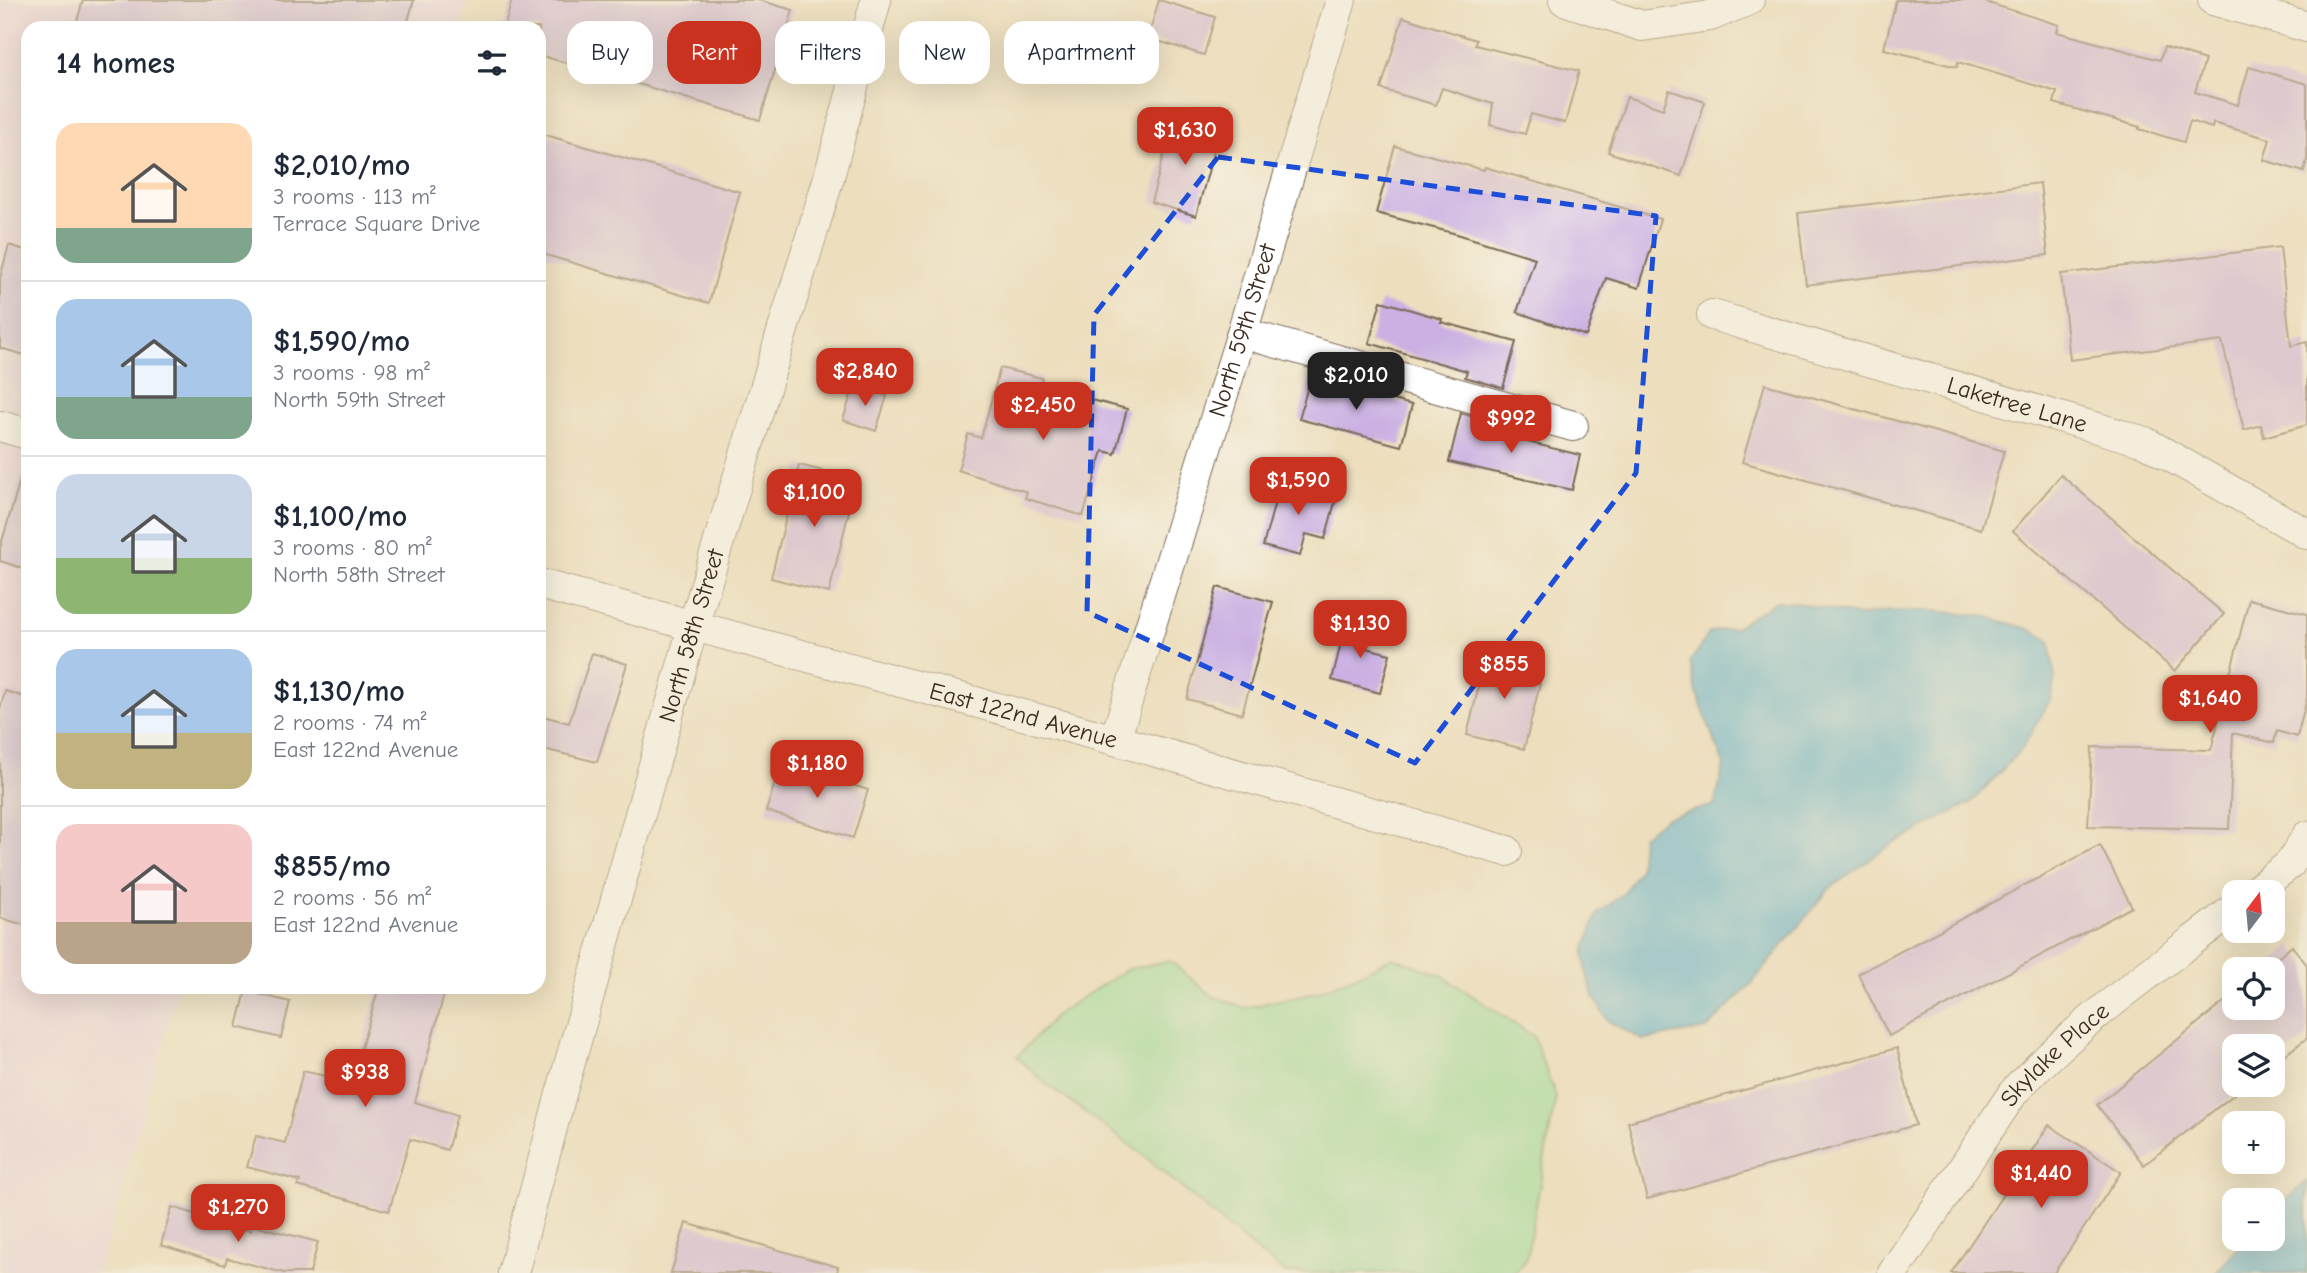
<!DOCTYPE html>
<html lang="en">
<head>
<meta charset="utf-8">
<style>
  :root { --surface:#fff; --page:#f6f6f7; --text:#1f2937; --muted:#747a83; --line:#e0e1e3; --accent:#c8321e }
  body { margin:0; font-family:"Comic Neue",sans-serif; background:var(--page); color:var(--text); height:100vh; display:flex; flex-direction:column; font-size:26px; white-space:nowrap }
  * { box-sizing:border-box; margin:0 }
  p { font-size:23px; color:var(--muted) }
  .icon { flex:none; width:38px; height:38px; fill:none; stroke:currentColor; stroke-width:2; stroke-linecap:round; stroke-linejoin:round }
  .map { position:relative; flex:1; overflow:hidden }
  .side { position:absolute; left:21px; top:21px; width:525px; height:973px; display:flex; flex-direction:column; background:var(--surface); border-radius:21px; box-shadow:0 7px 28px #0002 }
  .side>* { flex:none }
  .hud { position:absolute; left:567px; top:21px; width:665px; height:63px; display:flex; gap:14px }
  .needle { width:46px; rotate:16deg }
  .buttons { position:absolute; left:2222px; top:880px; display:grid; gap:14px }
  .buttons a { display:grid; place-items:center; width:63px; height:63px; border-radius:14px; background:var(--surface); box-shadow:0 7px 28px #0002; font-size:35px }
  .price { position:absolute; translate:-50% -60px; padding:0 16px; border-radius:14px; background:var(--accent); color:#fff; font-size:23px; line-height:46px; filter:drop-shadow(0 2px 4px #0008) }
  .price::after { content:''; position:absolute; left:50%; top:42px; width:21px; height:16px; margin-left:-10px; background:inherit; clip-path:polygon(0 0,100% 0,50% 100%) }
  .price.active { background:#222; color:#fff }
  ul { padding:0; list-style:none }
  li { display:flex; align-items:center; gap:21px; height:175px; padding:0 35px }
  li+li { border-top:2px solid var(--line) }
  li span { display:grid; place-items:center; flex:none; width:196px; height:140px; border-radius:21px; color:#555 }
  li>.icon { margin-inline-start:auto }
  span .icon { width:84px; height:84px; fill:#fffc; stroke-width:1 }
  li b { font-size:30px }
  h2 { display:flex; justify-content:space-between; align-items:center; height:84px; padding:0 35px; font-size:30px }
  .pill { padding:0 24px; border-radius:21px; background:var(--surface); box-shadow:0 7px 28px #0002; font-size:24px; line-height:63px }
  .pill.active { background:var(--accent); color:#fff }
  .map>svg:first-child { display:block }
  .built { fill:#ebd1eb }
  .green { fill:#92de9b; stroke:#66845c; stroke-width:2 }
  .water { fill:#58b2d6; stroke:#4a6e7a; stroke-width:2 }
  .building { fill:#cbb0e3 }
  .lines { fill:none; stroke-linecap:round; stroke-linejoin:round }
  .street-casing { stroke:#796956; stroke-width:32 }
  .street { stroke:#fff; stroke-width:30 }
  .marked { fill:none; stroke:#1d4ed8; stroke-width:5; stroke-dasharray:14 9; stroke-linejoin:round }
  .labels { text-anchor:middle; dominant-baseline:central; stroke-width:5; stroke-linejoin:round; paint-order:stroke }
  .street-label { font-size:24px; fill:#3b2a1e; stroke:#f7f3e8 }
</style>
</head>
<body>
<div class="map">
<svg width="2307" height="1273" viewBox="0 0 2307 1273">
  <rect width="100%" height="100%" fill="#f7f3e8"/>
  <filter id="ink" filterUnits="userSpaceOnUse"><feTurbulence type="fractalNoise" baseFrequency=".0143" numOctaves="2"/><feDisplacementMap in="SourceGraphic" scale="14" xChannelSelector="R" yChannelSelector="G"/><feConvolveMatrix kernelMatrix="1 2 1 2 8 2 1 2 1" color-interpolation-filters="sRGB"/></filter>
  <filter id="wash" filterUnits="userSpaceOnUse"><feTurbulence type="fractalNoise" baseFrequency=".00686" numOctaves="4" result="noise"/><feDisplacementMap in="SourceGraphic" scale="28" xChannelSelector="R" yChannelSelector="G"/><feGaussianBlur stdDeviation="1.57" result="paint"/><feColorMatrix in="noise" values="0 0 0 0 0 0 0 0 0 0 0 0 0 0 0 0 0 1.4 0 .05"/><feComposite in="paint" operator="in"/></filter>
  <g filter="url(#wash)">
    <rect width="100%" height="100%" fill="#eddfbe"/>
    <!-- built -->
    <path class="built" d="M0,0h468l-8,28h-432v959h151l-81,286h-98z"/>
    <!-- green -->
    <path class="green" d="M1392,957l49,18 92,61 23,61 -30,163 -11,13h-229l-31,-23 -113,-96 -96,-70 -29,-27 40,-43 70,-45 43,-8 42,35 33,12 71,-16 43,-17z"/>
    <!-- water -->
    <g class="water">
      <path d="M1776,601l22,2 62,13 29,-5h45l49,5 46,13 21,12 5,38 -5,21 -28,49 -50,53 -83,44 -59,42 -78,95 -45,46 -64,11 -35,-19 -14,-24 -7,-23 -3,-21 13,-39 26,-20 16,-24 3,-34 24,-18 49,-13 9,-40 -27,-71 -7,-32 20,-30 24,-4z"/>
      <path d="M2307,1181v92h-91l29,-34h28v-28z"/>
    </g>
    <g id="blocks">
      <!-- building -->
      <g class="building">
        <path d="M83,0h331l-8,28h-331z"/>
        <path d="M512,0h246l35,10 -33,110 -221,-65v-27h-35z"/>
        <path d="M1159,0l56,17 -11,38 -56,-17z"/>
        <path d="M1896,0h83l80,25 -2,7 103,28 4,-13 41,13 -10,32 43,13 11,-38 58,17v76l-3,12 -40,-12 6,-21 -57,-16 -1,5 -22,-7 -6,21 -45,-13 1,-2 -86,-24 3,-11 -99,-30 -1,5 -73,-18z"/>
        <path d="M1403,17l73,23 -1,5 104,26 -14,52 -34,-9 -6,20 -35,-9 3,-21 -51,-16 -6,17 -55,-16z"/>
        <path d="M1669,90l36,12 -24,74 -73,-24 19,-55 36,12z"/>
        <path d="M1174,118l45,14 -23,84 -45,-14z"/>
        <path d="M539,133l201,59 -31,111 -170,-50z"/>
        <path d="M1395,146l89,24 1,-3 175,52 -21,69 -33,-10 -20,58 -69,-24 18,-54 -78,-24 -81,-21z"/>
        <path d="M2040,183l8,72 -242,30 -8,-72z"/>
        <path d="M9,245l19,6v105l-28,-8v-70z"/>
        <path d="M2280,247l11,99 16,-4v83l-43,12 -3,-12 -17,5 -22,-89 -152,19 -9,-86z"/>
        <path d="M1381,301l61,18 -1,3 75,20 -13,46 -38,-11 2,-6 -98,-28z"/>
        <path d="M1000,368l42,10 -2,9 87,22 -12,45 -12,-3 -20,65 -58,-18 2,-6 -69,-22 10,-36 13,4z"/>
        <path d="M1310,378l102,27 -11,41 -102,-27z"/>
        <path d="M1765,384l239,67 -23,78 -239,-67z"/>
        <path d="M854,386l33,10 -11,35 -33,-11z"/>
        <path d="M1461,413l33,9 -2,9 20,4 -1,3 69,17 -8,35 -123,-28z"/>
        <path d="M799,465l58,14 -28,114 -58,-15z"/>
        <path d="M22,474l6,1v95l-28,-9v-13z"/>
        <path d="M2061,475l163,139 -49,57 -162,-140z"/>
        <path d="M1281,480l56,15 -12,44 -19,-5 -6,22 -37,-10z"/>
        <path d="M1217,587l56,15 -31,112 -55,-15z"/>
        <path d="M2249,599l58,15v84l-10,39 -20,-6 -3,12 -41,-10 -4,96 -141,-3 4,-79 119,3z"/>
        <path d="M1346,622l25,6 -5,20 24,6 -10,39 -48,-13z"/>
        <path d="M1488,649l38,9 -5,22 19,4 -16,65 -57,-14z"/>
        <path d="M592,653l35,11 -30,98 -58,-14v-17l4,-15 26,7z"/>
        <path d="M5,691l23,7v228l-28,-8v-209z"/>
        <path d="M781,763l87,27 -15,48 -87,-27z"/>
        <path d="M2100,845l32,62 -243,129 -31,-62z"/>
        <path d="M2292,946l15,19v73l-34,26v-18h-38v39h11l-102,80 -47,-60 138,-112v15h38v-38h-10z"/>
        <path d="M379,987h67l-31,115 42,13 -10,35 -37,-11 -21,72 -91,-25 2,-5 -53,-14 9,-31 29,7 18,-72 48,11z"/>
        <path d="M246,991l44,11 -9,36 -44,-11z"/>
        <path d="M1897,1048l19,77 -269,74 -19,-77z"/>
        <path d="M2049,1125l72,47 -67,101h-103z"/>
        <path d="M172,1207l79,24 1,-6 66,17 -8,31h-26l-57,-15 -2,7 -64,-20z"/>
        <path d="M686,1223l152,44 -1,6h-166z"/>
      </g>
    </g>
  </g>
  <g filter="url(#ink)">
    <use href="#blocks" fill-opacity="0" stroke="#796956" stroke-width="2"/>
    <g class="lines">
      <!-- street casing -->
      <g class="street-casing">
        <g id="street">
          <path d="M1564,0l78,26 68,-10 39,-16"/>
          <path d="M2213,0l94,27"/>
          <path id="s1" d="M1712,315l433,127 162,92"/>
          <path d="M1242,333l331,93"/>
          <path d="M0,426l28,8"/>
          <path id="s2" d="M539,584l576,156 392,111"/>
          <path id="s3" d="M1115,740l127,-407 99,-333"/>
          <path d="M2254,892l36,-28 17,-28"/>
          <path id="s4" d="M513,1273l48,-179 132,-467 136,-450 47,-177"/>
          <path id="s5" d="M1893,1273l120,-180c64,-70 146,-126 222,-185"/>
        </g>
      </g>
      <!-- street -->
      <use href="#street" class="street"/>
    </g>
  </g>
  <!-- marked area -->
  <path d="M0 0H2307V1273H0ZM1218,157l438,59 -20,257 -221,290 -328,-151 7,-297z" fill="#eddfbe" fill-opacity=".55" fill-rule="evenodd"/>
  <path class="marked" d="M1218,157l438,59 -20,257 -221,290 -328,-151 7,-297z"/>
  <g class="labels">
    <!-- street labels -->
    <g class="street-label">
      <text stroke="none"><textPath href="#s3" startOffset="429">North 59th Street</textPath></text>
      <text stroke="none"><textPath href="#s1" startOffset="318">Laketree Lane</textPath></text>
      <text stroke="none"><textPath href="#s4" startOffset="662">North 58th Street</textPath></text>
      <text stroke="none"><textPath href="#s2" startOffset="502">East 122nd Avenue</textPath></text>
      <text stroke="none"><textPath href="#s5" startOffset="273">Skylake Place</textPath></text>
    </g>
  </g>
</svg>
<div class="buttons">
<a><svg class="needle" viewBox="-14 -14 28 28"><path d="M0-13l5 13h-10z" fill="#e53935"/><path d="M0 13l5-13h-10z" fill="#747a83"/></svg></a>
<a><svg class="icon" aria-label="locate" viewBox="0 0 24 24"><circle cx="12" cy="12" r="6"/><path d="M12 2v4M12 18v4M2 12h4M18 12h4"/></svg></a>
<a><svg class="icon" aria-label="layers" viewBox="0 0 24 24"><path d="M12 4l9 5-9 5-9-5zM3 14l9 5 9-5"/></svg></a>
<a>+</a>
<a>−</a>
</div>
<b class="price" style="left:1185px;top:167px">$1,630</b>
<b class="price" style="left:865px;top:408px">$2,840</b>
<b class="price active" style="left:1356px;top:412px">$2,010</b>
<b class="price" style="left:1043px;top:442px">$2,450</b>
<b class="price" style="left:1511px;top:455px">$992</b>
<b class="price" style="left:1298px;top:517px">$1,590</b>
<b class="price" style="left:814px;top:529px">$1,100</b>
<b class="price" style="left:1360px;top:660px">$1,130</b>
<b class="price" style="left:1504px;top:701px">$855</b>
<b class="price" style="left:2210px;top:735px">$1,640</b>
<b class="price" style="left:817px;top:800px">$1,180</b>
<b class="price" style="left:365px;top:1109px">$938</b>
<b class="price" style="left:2041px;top:1210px">$1,440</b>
<b class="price" style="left:238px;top:1244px">$1,270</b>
<div class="hud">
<a class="pill">Buy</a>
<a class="pill active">Rent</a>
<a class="pill">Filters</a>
<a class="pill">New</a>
<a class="pill">Apartment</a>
</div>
<section class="side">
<h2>14 homes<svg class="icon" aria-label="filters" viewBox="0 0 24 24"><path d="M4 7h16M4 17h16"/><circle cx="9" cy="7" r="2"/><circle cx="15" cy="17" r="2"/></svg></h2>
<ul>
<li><span style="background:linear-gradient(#ffd9b3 75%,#7fa58c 0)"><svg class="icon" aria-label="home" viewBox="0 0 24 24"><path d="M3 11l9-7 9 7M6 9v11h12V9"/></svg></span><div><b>$2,010/mo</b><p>3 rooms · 113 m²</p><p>Terrace Square Drive</p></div></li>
<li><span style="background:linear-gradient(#a9c7e8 70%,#7fa58c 0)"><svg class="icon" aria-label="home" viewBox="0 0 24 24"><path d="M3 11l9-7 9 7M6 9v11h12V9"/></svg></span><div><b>$1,590/mo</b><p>3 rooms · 98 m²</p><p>North 59th Street</p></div></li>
<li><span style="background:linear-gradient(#c9d6e8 60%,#8fb573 0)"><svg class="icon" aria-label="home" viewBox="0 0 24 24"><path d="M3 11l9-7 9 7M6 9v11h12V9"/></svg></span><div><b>$1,100/mo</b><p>3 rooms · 80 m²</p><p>North 58th Street</p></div></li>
<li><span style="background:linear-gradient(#a9c7e8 60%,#c2b280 0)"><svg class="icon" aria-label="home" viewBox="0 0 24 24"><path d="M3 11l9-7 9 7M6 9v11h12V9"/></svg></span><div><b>$1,130/mo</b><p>2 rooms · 74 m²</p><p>East 122nd Avenue</p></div></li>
<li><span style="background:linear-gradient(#f6c9c9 70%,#b9a48a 0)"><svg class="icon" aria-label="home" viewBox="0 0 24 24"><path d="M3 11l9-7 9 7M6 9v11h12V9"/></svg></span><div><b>$855/mo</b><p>2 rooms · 56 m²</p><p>East 122nd Avenue</p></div></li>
</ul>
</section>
</div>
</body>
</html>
